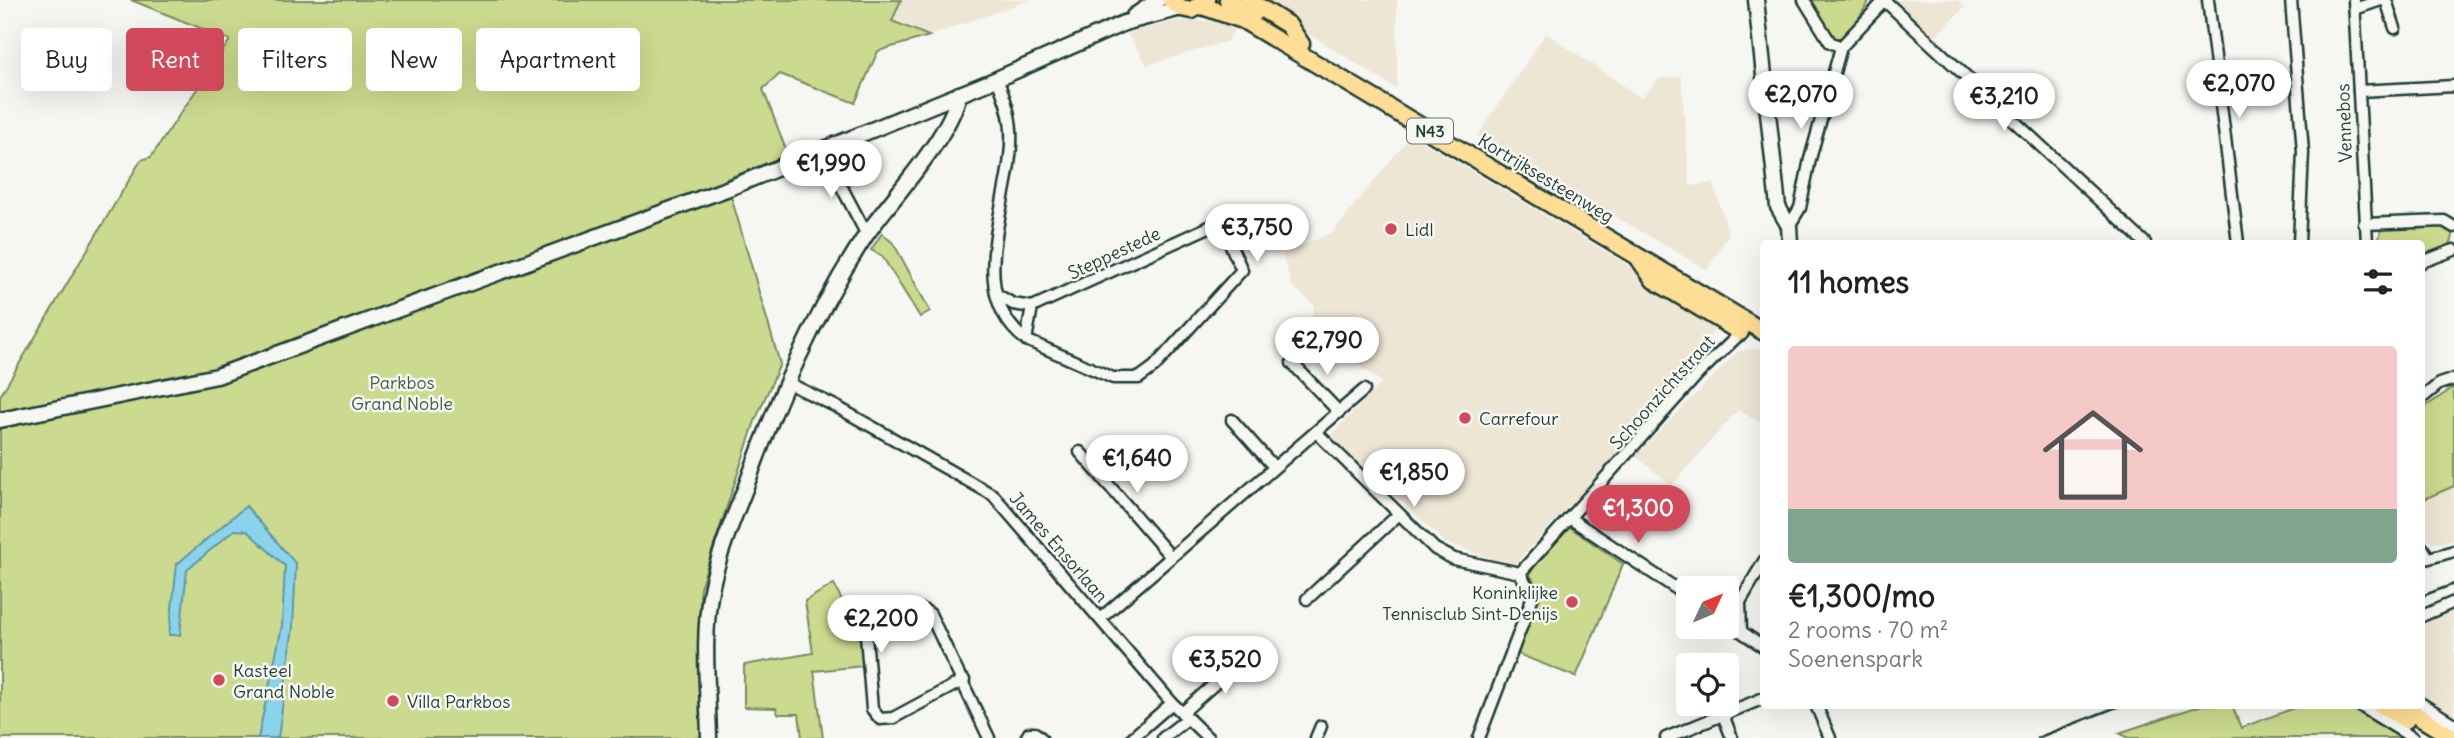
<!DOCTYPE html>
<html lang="en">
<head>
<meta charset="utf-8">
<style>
  :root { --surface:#fff; --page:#f6f6f6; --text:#222; --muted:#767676; --accent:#d1495b }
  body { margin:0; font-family:Delius,sans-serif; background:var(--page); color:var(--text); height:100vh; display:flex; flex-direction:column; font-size:26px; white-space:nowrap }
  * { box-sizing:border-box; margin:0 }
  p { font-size:23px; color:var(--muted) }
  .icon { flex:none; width:38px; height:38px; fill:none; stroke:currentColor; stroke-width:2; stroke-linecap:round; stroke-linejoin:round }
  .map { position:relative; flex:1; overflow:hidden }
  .details { position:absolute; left:1760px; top:240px; width:665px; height:469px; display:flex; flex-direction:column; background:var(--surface); border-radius:7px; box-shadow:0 7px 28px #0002 }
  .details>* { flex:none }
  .hud { position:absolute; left:21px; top:28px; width:665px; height:63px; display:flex; gap:14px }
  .needle { width:46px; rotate:46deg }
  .fabs { position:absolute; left:1676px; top:576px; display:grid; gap:14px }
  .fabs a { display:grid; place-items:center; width:63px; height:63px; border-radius:7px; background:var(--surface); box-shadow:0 7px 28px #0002; font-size:35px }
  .price { position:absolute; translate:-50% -60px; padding:0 16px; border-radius:24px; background:#fff; color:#222; font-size:23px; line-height:46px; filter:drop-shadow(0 2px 4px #0008) }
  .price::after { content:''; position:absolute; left:50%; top:42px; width:21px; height:16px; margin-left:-10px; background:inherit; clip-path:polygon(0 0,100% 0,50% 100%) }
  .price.active { background:var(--accent); color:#fff }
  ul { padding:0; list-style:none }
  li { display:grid; align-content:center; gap:14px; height:371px; padding:0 28px }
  li span { display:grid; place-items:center; height:217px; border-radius:7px; color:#555 }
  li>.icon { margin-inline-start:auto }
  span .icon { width:126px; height:126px; fill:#fffc; stroke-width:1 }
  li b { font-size:30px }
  h2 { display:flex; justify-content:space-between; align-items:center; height:84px; padding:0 28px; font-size:30px }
  .chip { padding:0 24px; border-radius:7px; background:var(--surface); box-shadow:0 7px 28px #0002; font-size:24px; line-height:63px }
  .chip.active { background:var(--accent); color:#fff }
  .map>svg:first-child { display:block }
  .built { fill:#eee6d5 }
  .green { fill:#cbda8e; stroke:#758c61; stroke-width:2 }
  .water { fill:#8bd3ec; stroke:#6097a2; stroke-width:2 }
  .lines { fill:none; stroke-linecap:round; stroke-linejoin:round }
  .street-casing { stroke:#1f3d34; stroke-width:15 }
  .secondary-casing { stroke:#1f3d34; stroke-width:19 }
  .primary-casing { stroke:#1f3d34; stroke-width:21 }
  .street { stroke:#f6f6f2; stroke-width:10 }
  .secondary { stroke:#f6f6f2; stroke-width:14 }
  .primary { stroke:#fedd96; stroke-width:16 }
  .rail { stroke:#1f3d34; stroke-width:2.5 }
  .poi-dot { fill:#d1495b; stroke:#f6f6f2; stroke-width:2.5 }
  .labels { text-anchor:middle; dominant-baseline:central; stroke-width:5; stroke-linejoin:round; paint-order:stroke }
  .shield { fill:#f6f6f2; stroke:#60746d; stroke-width:2 }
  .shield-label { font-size:16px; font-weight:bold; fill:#1f3d34 }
  .street-label { font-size:18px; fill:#1f3d34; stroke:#f6f6f2 }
  .poi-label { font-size:18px; fill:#1f3d34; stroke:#f6f6f2; text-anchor:start }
  .park-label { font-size:18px; fill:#415c46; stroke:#f6f6f2 }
</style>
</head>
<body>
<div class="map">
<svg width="2454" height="738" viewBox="0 0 2454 738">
  <rect width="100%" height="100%" fill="#f6f6f2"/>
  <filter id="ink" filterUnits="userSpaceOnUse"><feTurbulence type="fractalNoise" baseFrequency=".0143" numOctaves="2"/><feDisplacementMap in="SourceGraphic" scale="14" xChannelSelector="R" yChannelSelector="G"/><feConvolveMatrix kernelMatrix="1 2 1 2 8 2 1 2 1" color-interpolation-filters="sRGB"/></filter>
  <g filter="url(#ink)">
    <!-- built -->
    <g class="built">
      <path d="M900,0h130l-101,36 -38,-15z"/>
      <path d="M1259,0h138v89l-120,-75z"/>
      <path d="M1894,0h63l8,7 -32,31z"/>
      <path d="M1174,21h39l21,8 -6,12 -81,24 -20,-32z"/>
      <path d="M1546,33l95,65 18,-19 22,-3 9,110 23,-3 16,51 -22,36 -230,-134z"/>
      <path d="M1411,135l224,134 9,11 70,44v7l-31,35 -1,18 -169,182 -67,-23 -116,-107 52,-54 -32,-22 -39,-35 3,-20 -22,-19 -10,-31 51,-23z"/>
      <path d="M1764,348v70l-3,5 -23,-13 -66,75 -37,-29 103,-105z"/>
      <path d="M2454,486v55l-18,2 -14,-5v-38z"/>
      <path d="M2454,609v109l-32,-20v-75z"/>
    </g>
    <!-- green -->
    <g class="green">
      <path d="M131,0h770l-9,21 37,15 -51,15 -23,52 -75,-29 -17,15 25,66 -62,24 54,185 -25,57 -55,167 1,150h-701v-342l141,-236 10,-3 79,-117z"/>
      <path d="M1808,0h62l-13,21 -16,17h-6z"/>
      <path d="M2443,225l10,6c1,21 -15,22 -31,26v-14h-44l3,-13 6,-3z"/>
      <path d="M882,233l12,11 36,67 -10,6 -38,-61 -11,-6z"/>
      <path d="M2454,387v99l-32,14v-91z"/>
      <path d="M1568,526l55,38 -47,113 -58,-23 22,-63 -10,-16 8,-17z"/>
      <path d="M834,584l21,44 6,6 2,32 -49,5 9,67h-21l-3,-24h-21l-2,-6 -32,-1v-42l69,-12 -8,-52z"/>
      <path d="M2202,705h30l9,23 61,-23h44l55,33h-272l-10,-5z"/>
    </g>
    <!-- water -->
    <path class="water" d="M246,506l50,58 -3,63 -15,111h-20l24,-112 3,-60 -38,-35 -13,-1 -47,40 -7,65h-11l8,-71z"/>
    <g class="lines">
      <!-- street casing -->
      <g class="street-casing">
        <g id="street">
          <path d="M1804,0l26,42 11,5"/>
          <path d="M1884,0l261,243"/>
          <path d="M2208,0l30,243"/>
          <path d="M2291,0l12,152 -4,91"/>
          <path d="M2354,0l13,243"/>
          <path d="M2386,0l9,28"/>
          <path d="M2355,9l26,-9"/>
          <path d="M997,79c7,17 13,33 14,51 4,66 -51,160 15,210l6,-33"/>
          <path d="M2359,91l95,-5"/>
          <path d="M822,150l45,85"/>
          <path d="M2364,224l80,-3 10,6"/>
          <path d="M1789,226l11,-18 10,-49 31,-112 44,-47"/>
          <path d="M2422,262l32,-12"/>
          <path d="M996,294l17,10 19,3 188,-85 22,48 -88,97 -15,11h-26l-87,-38"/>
          <path d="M1292,363l47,49"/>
          <path d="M786,382l51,25 156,88 179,208 36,35"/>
          <path d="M2422,398l17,-14 15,-5"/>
          <path d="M1232,420l42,47"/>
          <path d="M1316,432l119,117 19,10 66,14"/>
          <path d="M1080,452l91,105"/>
          <path d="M1571,519l118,78"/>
          <path d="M2422,547l6,10"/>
          <path d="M2422,560l32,-9"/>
          <path d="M1307,599l91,-84"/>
          <path d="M2422,616l32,-14"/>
          <path d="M1101,618l263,-228"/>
          <path d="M1727,622l37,25"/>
          <path d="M1741,631l-1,-29 24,-41"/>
          <path d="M964,680l-71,38 -13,1 -8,-10 -6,-74c14,-14 48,-35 64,-21l59,124"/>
          <path d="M2422,704l32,20"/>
          <path d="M1816,705l14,33"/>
          <path d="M2359,705l54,33"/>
          <path d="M1182,713l65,-58"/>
          <path d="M1723,715l9,23"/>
          <path d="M1026,738l3,-5h6l6,5"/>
          <path d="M1132,738l40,-35"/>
          <path d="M1163,738l24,-19"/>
          <path d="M1316,738l5,-12"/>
          <path d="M1479,738l54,-142 -13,-23 179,-200 45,-43"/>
          <path d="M1666,738l98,-40"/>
        </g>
      </g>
      <!-- secondary casing -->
      <g class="secondary-casing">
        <g id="secondary">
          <path d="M1756,0l22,207 11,19 1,17"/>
          <path d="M1134,16l24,-16"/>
          <path d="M0,420l217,-44 512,-188 268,-109 127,-56 57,-15"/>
          <path d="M709,738c-1,-49 -7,-100 2,-148 7,-35 21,-68 34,-101 32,-89 69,-175 121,-254 27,-39 83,-96 93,-141"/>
        </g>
      </g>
      <!-- primary casing -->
      <g class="primary-casing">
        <g id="primary">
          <path d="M1171,0l10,8 11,2 15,-10"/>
          <path d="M1228,0l25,15"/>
          <path d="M1248,0l40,25 13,19"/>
          <path d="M1202,6l41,14 521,312"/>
          <path d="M1640,260l14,20 86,52"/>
          <path d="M2381,705l25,15"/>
          <path d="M2399,705l55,33"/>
        </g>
      </g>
      <!-- street -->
      <use href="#street" class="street"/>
      <!-- secondary -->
      <use href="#secondary" class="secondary"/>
      <!-- primary -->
      <use href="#primary" class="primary"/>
      <!-- rail -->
      <g class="rail">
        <path d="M2422,596l32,-12"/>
        <path d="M2037,738l85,-33"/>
      </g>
    </g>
  </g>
  <!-- markers -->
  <g class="poi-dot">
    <circle cx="1391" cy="229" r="7"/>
    <circle cx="1465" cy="418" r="7"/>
    <circle cx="1572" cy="602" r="7"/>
    <circle cx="219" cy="680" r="7"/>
    <circle cx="393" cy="701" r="7"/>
  </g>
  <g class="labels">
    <!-- shield labels -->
    <rect class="shield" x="1407" y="118.5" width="46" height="25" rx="5"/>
    <g class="shield-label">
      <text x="1430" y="131">N43</text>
    </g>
    <!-- street labels -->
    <g class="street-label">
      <text transform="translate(2344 123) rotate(-92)">Vennebos</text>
      <text transform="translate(1546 178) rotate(31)">Kortrijksesteenweg</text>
      <text transform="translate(1114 253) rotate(-25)">Steppestede</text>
      <text transform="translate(1662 392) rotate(-48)">Schoonzichtstraat</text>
      <text transform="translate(1059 547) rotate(49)">James Ensorlaan</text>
    </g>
    <!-- poi labels -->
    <g class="poi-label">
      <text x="1405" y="229">Lidl</text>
      <text x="1479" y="418">Carrefour</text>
      <text x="1558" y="592" text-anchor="end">Koninklijke<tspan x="1558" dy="21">Tennisclub Sint-Denijs</tspan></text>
      <text x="233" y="670">Kasteel<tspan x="233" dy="21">Grand Noble</tspan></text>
      <text x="407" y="701">Villa Parkbos</text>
    </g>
    <!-- park labels -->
    <g class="park-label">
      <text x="402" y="382">Parkbos<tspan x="402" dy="21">Grand Noble</tspan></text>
    </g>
  </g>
</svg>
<div class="fabs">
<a><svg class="needle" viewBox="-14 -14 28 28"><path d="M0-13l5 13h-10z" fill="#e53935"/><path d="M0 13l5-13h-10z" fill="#767676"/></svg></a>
<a><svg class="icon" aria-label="locate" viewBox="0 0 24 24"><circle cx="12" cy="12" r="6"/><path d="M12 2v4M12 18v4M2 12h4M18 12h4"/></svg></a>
</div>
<b class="price" style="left:2239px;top:120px">€2,070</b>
<b class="price" style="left:1801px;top:131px">€2,070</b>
<b class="price" style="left:2004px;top:133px">€3,210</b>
<b class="price" style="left:831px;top:200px">€1,990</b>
<b class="price" style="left:1257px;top:264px">€3,750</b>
<b class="price" style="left:1327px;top:377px">€2,790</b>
<b class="price" style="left:1137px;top:495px">€1,640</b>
<b class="price" style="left:1414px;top:509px">€1,850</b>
<b class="price active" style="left:1638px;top:545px">€1,300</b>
<b class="price" style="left:881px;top:655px">€2,200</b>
<b class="price" style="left:1225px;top:696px">€3,520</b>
<div class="hud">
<a class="chip">Buy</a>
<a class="chip active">Rent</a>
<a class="chip">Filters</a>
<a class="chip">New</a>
<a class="chip">Apartment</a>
</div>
<section class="details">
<h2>11 homes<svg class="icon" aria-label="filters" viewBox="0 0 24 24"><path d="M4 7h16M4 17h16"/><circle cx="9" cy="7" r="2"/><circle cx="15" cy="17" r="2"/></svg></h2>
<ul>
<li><span style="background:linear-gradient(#f6c9c9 75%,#7fa58c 0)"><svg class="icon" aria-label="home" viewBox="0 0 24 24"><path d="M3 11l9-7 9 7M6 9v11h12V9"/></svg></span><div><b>€1,300/mo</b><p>2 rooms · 70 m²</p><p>Soenenspark</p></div></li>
</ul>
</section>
</div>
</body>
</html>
